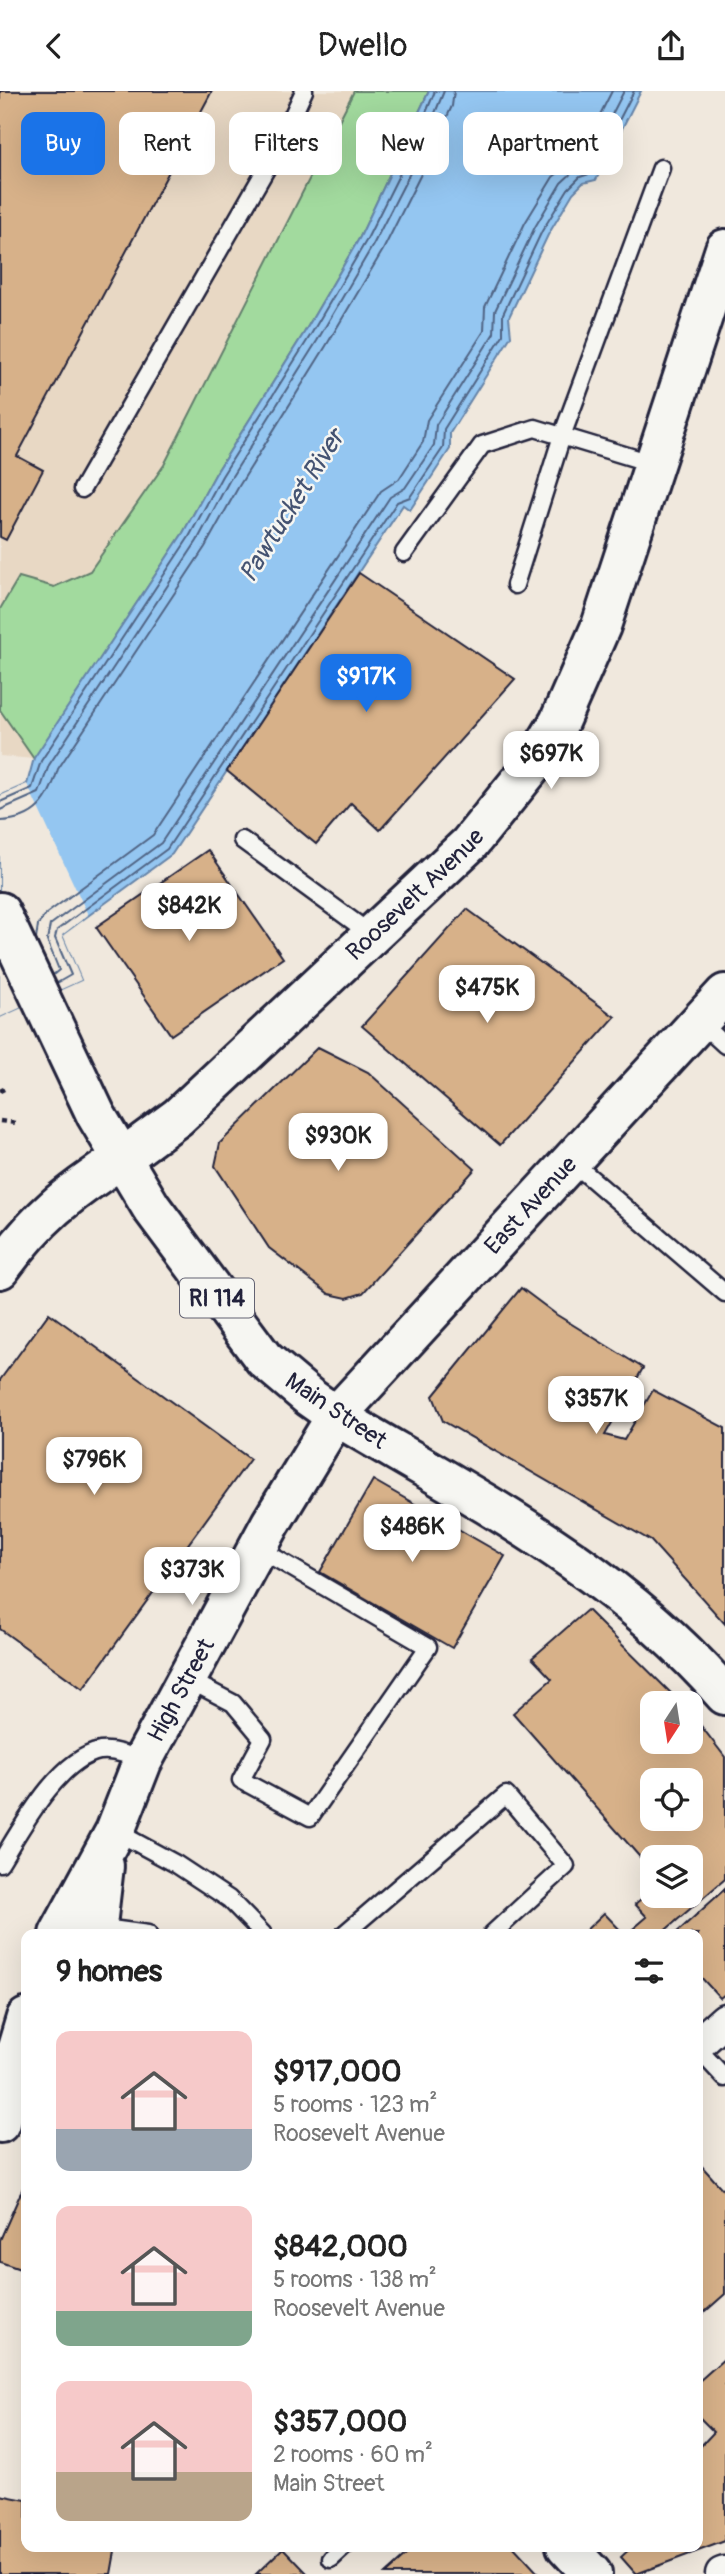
<!DOCTYPE html>
<html lang="en">
<head>
<meta charset="utf-8">
<style>
  :root { --surface:#fff; --page:#f2f2f2; --text:#222; --muted:#767676; --accent:#1a73e8 }
  body { margin:0; font-family:Pangolin,sans-serif; background:var(--page); color:var(--text); height:100vh; display:flex; flex-direction:column; font-size:26px; white-space:nowrap }
  * { box-sizing:border-box; margin:0 }
  p { font-size:23px; color:var(--muted) }
  .icon { flex:none; width:38px; height:38px; fill:none; stroke:currentColor; stroke-width:2; stroke-linecap:round; stroke-linejoin:round }
  .map { position:relative; flex:1; overflow:hidden }
  .drawer { position:absolute; left:21px; top:1838px; width:682px; height:623px; display:flex; flex-direction:column; background:var(--surface); border-radius:14px; box-shadow:0 7px 28px #0002 }
  .drawer>* { flex:none }
  .top-card { position:absolute; left:21px; top:21px; width:684px; height:63px; display:flex; gap:14px }
  .needle { width:46px; rotate:192deg }
  .fabs { position:absolute; left:640px; top:1600px; display:grid; gap:14px }
  .fabs a { display:grid; place-items:center; width:63px; height:63px; border-radius:14px; background:var(--surface); box-shadow:0 7px 28px #0002; font-size:35px }
  .price { position:absolute; translate:-50% -60px; padding:0 16px; border-radius:14px; background:#fff; color:#222; font-size:23px; line-height:46px; filter:drop-shadow(0 2px 4px #0008) }
  .price::after { content:''; position:absolute; left:50%; top:42px; width:21px; height:16px; margin-left:-10px; background:inherit; clip-path:polygon(0 0,100% 0,50% 100%) }
  .price.selected { background:var(--accent); color:#fff }
  ul { padding:0; list-style:none }
  li { display:flex; align-items:center; gap:21px; height:175px; padding:0 35px }
  li span { display:grid; place-items:center; flex:none; width:196px; height:140px; border-radius:14px; color:#555 }
  li>.icon { margin-inline-start:auto }
  span .icon { width:84px; height:84px; fill:#fffc; stroke-width:1 }
  li b { font-size:30px }
  h2 { display:flex; justify-content:space-between; align-items:center; height:84px; padding:0 35px; font-size:30px }
  .pill { padding:0 24px; border-radius:14px; background:var(--surface); box-shadow:0 7px 28px #0002; font-size:24px; line-height:63px }
  .pill.selected { background:var(--accent); color:#fff }
  header { display:flex; justify-content:space-between; align-items:center; height:91px; padding:0 35px; background:var(--surface); font-size:32px; font-weight:600 }
  .map>svg:first-child { display:block }
  .built { fill:#e8d8c4 }
  .green { fill:#a2da9e; stroke:#627e6c; stroke-width:2 }
  .water { fill:#94c6f1; stroke:#6684a8; stroke-width:2 }
  .pier { fill:#f0e8dd }
  .lines { fill:none; stroke-linecap:round; stroke-linejoin:round }
  .shore { stroke:#506484; stroke-width:2 }
  .building { fill:#d7b189; stroke:#22223b; stroke-width:2; fill-rule:evenodd }
  .service-casing { stroke:#22223b; stroke-width:21 }
  .minor-casing { stroke:#22223b; stroke-width:37 }
  .secondary-casing { stroke:#22223b; stroke-width:44 }
  .primary-casing { stroke:#22223b; stroke-width:44 }
  .path { stroke:#22223b; stroke-width:4.5; stroke-dasharray:5 5; stroke-linecap:butt }
  .service { stroke:#f6f6f2; stroke-width:16 }
  .minor { stroke:#f6f6f2; stroke-width:32 }
  .secondary { stroke:#f6f6f2; stroke-width:38 }
  .primary { stroke:#f6f6f2; stroke-width:38 }
  .labels { text-anchor:middle; dominant-baseline:central; stroke-width:5; stroke-linejoin:round; paint-order:stroke }
  .shield { fill:#f6f6f2; stroke:#626272; stroke-width:2 }
  .shield-label { font-size:23px; font-weight:bold; fill:#22223b }
  .street-label { font-size:24px; fill:#22223b; stroke:#f6f6f2 }
  .water-label { font-size:26px; font-style:italic; fill:#445372; stroke:#f6f6f2 }
</style>
</head>
<body>
<header><svg class="icon" aria-label="back" viewBox="0 0 24 24"><path d="M15 5l-7 7 7 7"/></svg>Dwello<svg class="icon" aria-label="share" viewBox="0 0 24 24"><path d="M12 15V3M7 8l5-5 5 5M5 13v7h14v-7"/></svg></header>
<div class="map">
<svg width="725" height="2483" viewBox="0 0 725 2483">
  <rect width="100%" height="100%" fill="#f0e8dd"/>
  <filter id="ink" filterUnits="userSpaceOnUse"><feTurbulence type="fractalNoise" baseFrequency=".0143" numOctaves="2"/><feDisplacementMap in="SourceGraphic" scale="14" xChannelSelector="R" yChannelSelector="G"/><feConvolveMatrix kernelMatrix="1 2 1 2 8 2 1 2 1" color-interpolation-filters="sRGB"/></filter>
  <g filter="url(#ink)">
    <!-- built -->
    <g class="built">
      <path d="M0,0h354l-190,374 -74,106 -90,38z"/>
      <path d="M0,619l34,49 -34,-3z"/>
    </g>
    <!-- green -->
    <path class="green" d="M354,0h75l-69,146 -56,96 -88,140 -33,60 -149,226 -34,-49v-101l19,-32 35,10 36,-16 74,-106z"/>
    <!-- water -->
    <path class="water" d="M429,0h212l-45,89 -13,3 -10,10 -25,42 -39,82 2,19 -61,97v16l-40,61 -7,-5 -231,349 -110,81 19,45 -81,37v-221l27,-12 7,-26 149,-225 33,-60 88,-140 56,-96z"/>
    <!-- pier -->
    <path class="pier" d="M27,693l61,131 -26,20 19,45 -81,37v-221z"/>
    <g class="lines">
      <!-- shore -->
      <g class="shore">
        <path d="M0,711l32,-14 9,-27 148,-224 33,-61 88,-140 56,-95 39,-78 30,-72"/>
        <path d="M0,719l39,-17 10,-28 148,-224 32,-60 88,-140 56,-96 40,-78 31,-76"/>
        <path d="M0,730c36,-1 49,-21 58,-52l147,-222 34,-61 87,-140 57,-96 39,-78 30,-66 2,-15"/>
        <path d="M36,848l2,-14 8,-11 107,-79 228,-344 18,-12 24,-37 4,-22 57,-89 1,-24 40,-84 28,-46 26,-21 33,-65"/>
        <path d="M53,884l6,-5 -12,-30 3,-15 111,-82 229,-346 15,-9 29,-43 2,-20 58,-92 1,-22 40,-84 26,-44 13,-12 12,-6 38,-74"/>
        <path d="M57,892l14,-8 -16,-37 2,-8 110,-81 230,-347 13,-5 33,-49 1,-19 59,-94v-21l39,-83 26,-42 12,-12 12,-4 42,-82"/>
      </g>
    </g>
    <!-- building -->
    <g class="building">
      <path d="M0,0h212l-195,365 26,14 -37,70 -6,-3z"/>
      <path d="M359,482l156,106 -135,151 -29,-27 -35,41 -89,-73z"/>
      <path d="M208,759l75,108 -112,77 -75,-108z"/>
      <path d="M467,818l148,108 -115,128 -138,-119z"/>
      <path d="M318,956l50,25 107,97 -112,124 -16,5 -18,-4 -60,-46 -54,-82 5,-23z"/>
      <path d="M521,1197l36,27 86,53 -38,67 19,5 29,-50 72,38v196l-74,-83 -208,-120 -10,-25z"/>
      <path d="M49,1222l201,146 -167,230 -83,-60v-249z"/>
      <path d="M373,1389l132,76 -53,92 -132,-76z"/>
      <path d="M587,1519l94,93h-28v38h38v-28l34,44v122l-64,55h-24l-4,-5 14,-12 -12,-13 18,-15v6h38v-38h-38v15l-140,-159 39,-34 -20,-21zM653,1689h38v38h-38z"/>
      <path d="M725,1798v105l-5,4 -22,-24v-40h-23z"/>
      <path d="M604,1822l20,21h-42z"/>
      <path d="M698,2071l27,30v102l-27,24z"/>
      <path d="M26,2090v90l-26,-9v-22z"/>
      <path d="M725,2267v183l-89,33 -15,-17 12,-11h65v-97l16,-17 -16,-16v-34z"/>
      <path d="M0,2404l26,5v46h90l-5,28h-111z"/>
      <path d="M416,2455h97l26,28h-154z"/>
      <path d="M283,2457l25,26h-52z"/>
    </g>
    <g class="lines">
      <!-- service casing -->
      <g class="service-casing">
        <g id="service">
          <path d="M82,398l195,-339 27,-59"/>
          <path d="M404,462l78,-108 53,-17 119,36"/>
          <path d="M515,494l47,-149 99,-268"/>
          <path d="M242,749l130,95"/>
          <path d="M700,931l25,23"/>
          <path d="M571,1070l154,132"/>
          <path d="M187,1588l46,24 30,36 -22,41 69,37 118,-170 -170,-99"/>
          <path d="M115,1740l61,33 53,35 34,35"/>
          <path d="M0,1772c21,-34 58,-104 100,-112 15,-2 29,4 42,11"/>
          <path d="M96,1836l52,7"/>
          <path d="M344,1843l162,-139 60,71 -74,68"/>
          <path d="M698,1958l27,29"/>
          <path d="M331,2468l14,-13"/>
        </g>
      </g>
      <!-- minor casing -->
      <g class="minor-casing">
        <g id="minor">
          <path d="M698,1953l27,-24"/>
          <path d="M722,2483l3,-1"/>
        </g>
      </g>
      <!-- secondary casing -->
      <g class="secondary-casing">
        <g id="secondary">
          <path id="s1" d="M121,1068l57,-42 291,-273 64,-79 26,-43 42,-96 124,-377"/>
          <path id="s2" d="M59,1843l56,-103 27,-69 129,-239 65,-107c140,83 281,154 389,279"/>
          <path d="M96,1843l8,-68"/>
          <path d="M0,2032l12,-58 14,-47"/>
          <path d="M566,2455l26,28"/>
        </g>
      </g>
      <!-- primary casing -->
      <g class="primary-casing">
        <g id="primary">
          <path id="s3" d="M0,821l96,203 55,92 113,152 45,38 27,19 389,-422"/>
          <path d="M0,1178c39,-53 66,-74 121,-110"/>
        </g>
      </g>
      <!-- path -->
      <g class="path">
        <path d="M0,1000l4,-2"/>
        <path d="M0,1030l16,2"/>
      </g>
      <!-- service -->
      <use href="#service" class="service"/>
      <!-- minor -->
      <use href="#minor" class="minor"/>
      <!-- secondary -->
      <use href="#secondary" class="secondary"/>
      <!-- primary -->
      <use href="#primary" class="primary"/>
    </g>
  </g>
  <g class="labels">
    <!-- shield labels -->
    <rect class="shield" x="180" y="1187.5" width="74" height="39" rx="5"/>
    <g class="shield-label">
      <text x="217" y="1207">RI 114</text>
    </g>
    <!-- street labels -->
    <g class="street-label">
      <text stroke="none"><textPath href="#s1" startOffset="396">Roosevelt Avenue</textPath></text>
      <text stroke="none"><textPath href="#s3" startOffset="900">East Avenue</textPath></text>
      <text transform="translate(336 1320) rotate(34)">Main Street</text>
      <text stroke="none"><textPath href="#s2" startOffset="273">High Street</textPath></text>
    </g>
    <!-- water labels -->
    <g class="water-label">
      <text transform="translate(292 415) rotate(-58)">Pawtucket River</text>
    </g>
  </g>
</svg>
<div class="fabs">
<a><svg class="needle" viewBox="-14 -14 28 28"><path d="M0-13l5 13h-10z" fill="#e53935"/><path d="M0 13l5-13h-10z" fill="#767676"/></svg></a>
<a><svg class="icon" aria-label="locate" viewBox="0 0 24 24"><circle cx="12" cy="12" r="6"/><path d="M12 2v4M12 18v4M2 12h4M18 12h4"/></svg></a>
<a><svg class="icon" aria-label="layers" viewBox="0 0 24 24"><path d="M12 4l9 5-9 5-9-5zM3 14l9 5 9-5"/></svg></a>
</div>
<b class="price selected" style="left:366px;top:623px">$917K</b>
<b class="price" style="left:551px;top:700px">$697K</b>
<b class="price" style="left:189px;top:852px">$842K</b>
<b class="price" style="left:487px;top:934px">$475K</b>
<b class="price" style="left:338px;top:1082px">$930K</b>
<b class="price" style="left:596px;top:1345px">$357K</b>
<b class="price" style="left:94px;top:1406px">$796K</b>
<b class="price" style="left:412px;top:1473px">$486K</b>
<b class="price" style="left:192px;top:1516px">$373K</b>
<div class="top-card">
<a class="pill selected">Buy</a>
<a class="pill">Rent</a>
<a class="pill">Filters</a>
<a class="pill">New</a>
<a class="pill">Apartment</a>
</div>
<section class="drawer">
<h2>9 homes<svg class="icon" aria-label="filters" viewBox="0 0 24 24"><path d="M4 7h16M4 17h16"/><circle cx="9" cy="7" r="2"/><circle cx="15" cy="17" r="2"/></svg></h2>
<ul>
<li><span style="background:linear-gradient(#f6c9c9 70%,#9aa5b1 0)"><svg class="icon" aria-label="home" viewBox="0 0 24 24"><path d="M3 11l9-7 9 7M6 9v11h12V9"/></svg></span><div><b>$917,000</b><p>5 rooms · 123 m²</p><p>Roosevelt Avenue</p></div></li>
<li><span style="background:linear-gradient(#f6c9c9 75%,#7fa58c 0)"><svg class="icon" aria-label="home" viewBox="0 0 24 24"><path d="M3 11l9-7 9 7M6 9v11h12V9"/></svg></span><div><b>$842,000</b><p>5 rooms · 138 m²</p><p>Roosevelt Avenue</p></div></li>
<li><span style="background:linear-gradient(#f6c9c9 65%,#b9a48a 0)"><svg class="icon" aria-label="home" viewBox="0 0 24 24"><path d="M3 11l9-7 9 7M6 9v11h12V9"/></svg></span><div><b>$357,000</b><p>2 rooms · 60 m²</p><p>Main Street</p></div></li>
</ul>
</section>
</div>
</body>
</html>
